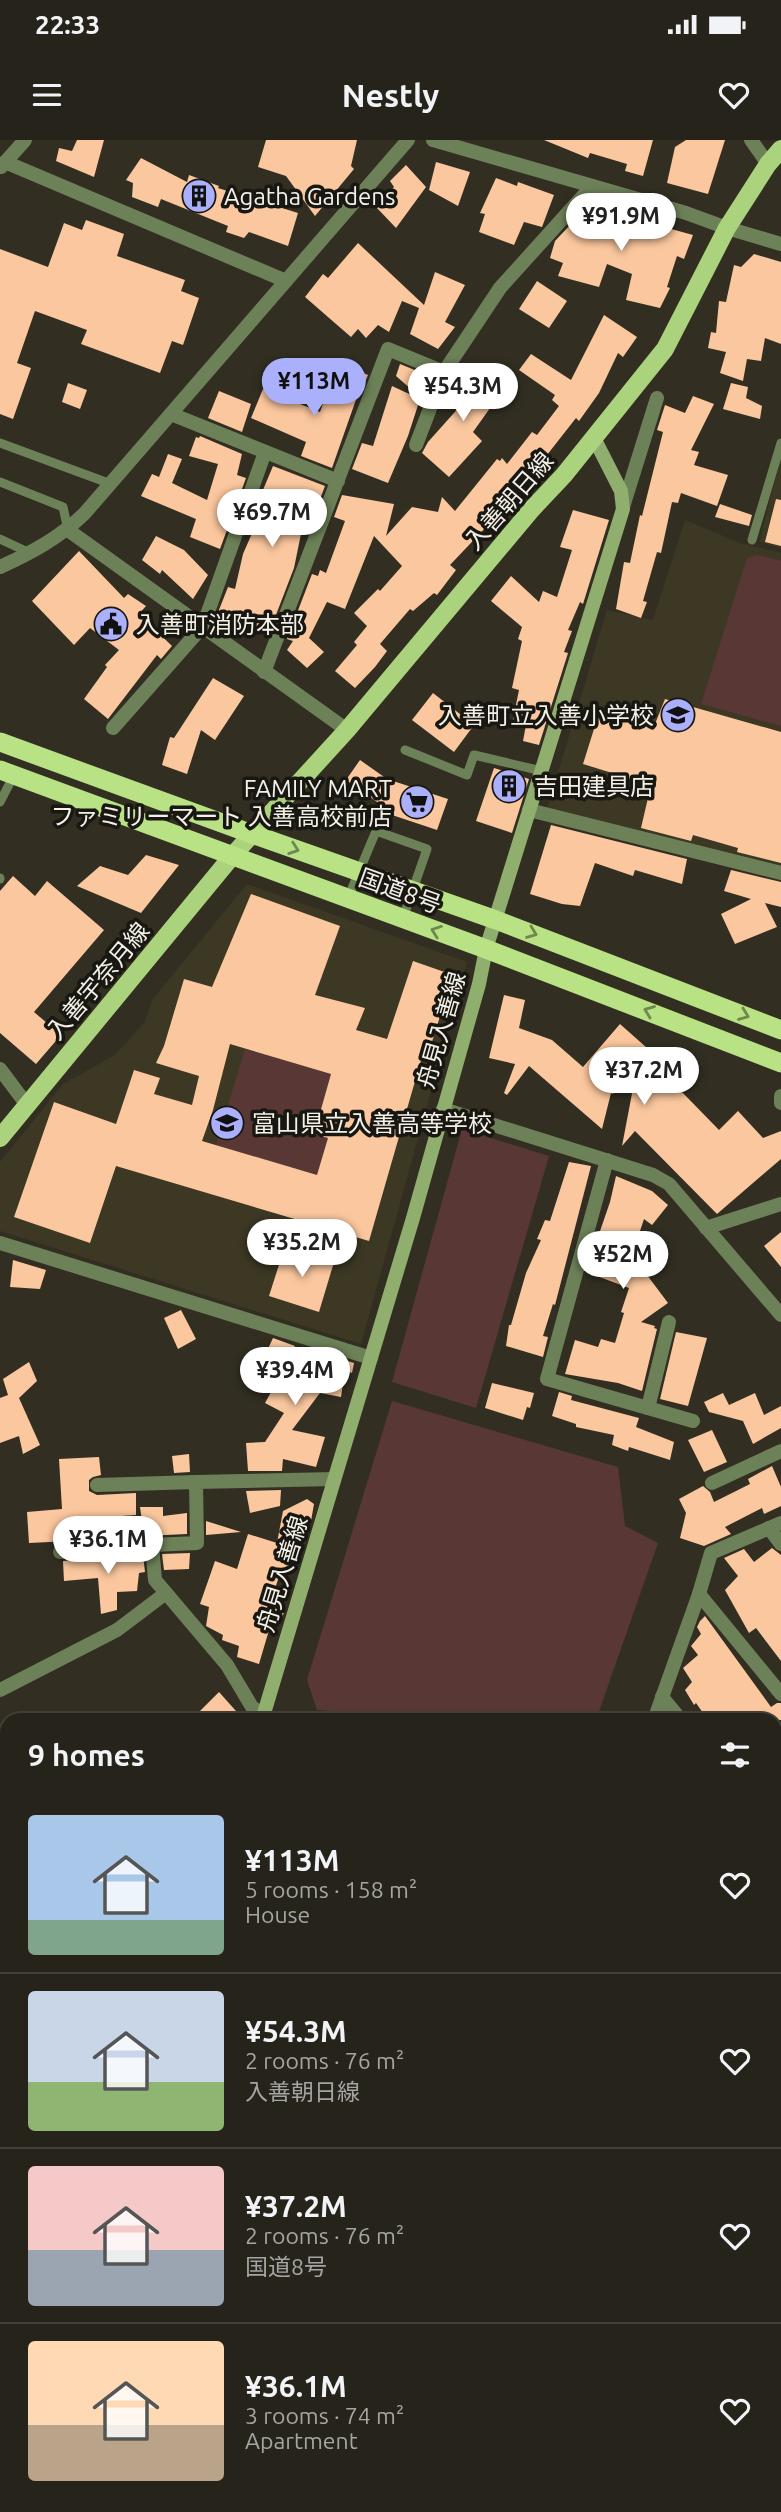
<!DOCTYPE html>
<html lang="en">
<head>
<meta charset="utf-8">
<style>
  :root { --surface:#26231a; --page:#2e2b23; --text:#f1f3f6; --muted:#a4a4a2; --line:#424039; --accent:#aab0fb }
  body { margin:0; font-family:Ubuntu,"Noto Sans JP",sans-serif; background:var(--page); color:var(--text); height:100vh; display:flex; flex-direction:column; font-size:26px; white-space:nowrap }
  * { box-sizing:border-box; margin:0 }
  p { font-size:23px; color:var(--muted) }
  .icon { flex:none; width:38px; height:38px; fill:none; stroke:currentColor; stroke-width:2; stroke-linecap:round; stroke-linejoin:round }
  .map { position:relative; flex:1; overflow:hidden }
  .sheet { position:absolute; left:0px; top:1573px; width:782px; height:800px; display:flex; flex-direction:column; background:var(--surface); border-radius:21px 21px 0 0; box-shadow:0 4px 10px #0003,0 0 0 2px var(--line) }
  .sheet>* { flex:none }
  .price { position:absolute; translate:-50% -60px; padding:0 16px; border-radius:24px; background:#fff; color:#222; font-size:23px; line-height:46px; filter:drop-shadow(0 2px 4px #0008) }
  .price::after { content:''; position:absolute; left:50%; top:42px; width:21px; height:16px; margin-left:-10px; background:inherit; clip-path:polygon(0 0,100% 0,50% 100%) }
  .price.on { background:var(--accent); color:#111 }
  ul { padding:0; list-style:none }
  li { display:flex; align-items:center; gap:21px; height:175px; padding:0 28px }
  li+li { border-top:2px solid var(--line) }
  li span { display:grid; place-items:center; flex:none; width:196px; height:140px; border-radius:7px; color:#555 }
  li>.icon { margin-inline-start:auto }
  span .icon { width:84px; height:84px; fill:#fffc; stroke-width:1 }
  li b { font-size:30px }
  h2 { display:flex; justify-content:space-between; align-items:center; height:84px; padding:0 28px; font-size:30px }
  .status { display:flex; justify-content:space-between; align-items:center; height:49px; padding:0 35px; background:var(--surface); direction:ltr }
  .status svg { height:19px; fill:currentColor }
  header { display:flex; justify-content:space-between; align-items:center; height:91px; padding:0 28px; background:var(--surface); font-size:32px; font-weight:600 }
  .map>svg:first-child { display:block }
  .built { fill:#3d3824 }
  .green { fill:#593734 }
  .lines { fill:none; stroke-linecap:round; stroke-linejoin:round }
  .stream { stroke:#62907a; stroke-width:5 }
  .building { fill:#fbc79e; fill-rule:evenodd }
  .service { stroke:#6d8158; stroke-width:9 }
  .minor { stroke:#6d8158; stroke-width:14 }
  .tertiary { stroke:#6d8158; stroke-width:14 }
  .secondary { stroke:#90af6e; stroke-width:14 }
  .primary { stroke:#abd27d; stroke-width:18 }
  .trunk { stroke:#b8e284; stroke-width:19 }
  .oneway { stroke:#708750 }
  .labels { text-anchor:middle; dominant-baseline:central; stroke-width:7; stroke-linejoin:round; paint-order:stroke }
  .poi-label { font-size:24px; fill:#f2f0e7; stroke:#191711; text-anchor:start }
  .street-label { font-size:24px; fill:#f2f0e7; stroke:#191711 }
</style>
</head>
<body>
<div class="status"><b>22:33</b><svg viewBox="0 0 49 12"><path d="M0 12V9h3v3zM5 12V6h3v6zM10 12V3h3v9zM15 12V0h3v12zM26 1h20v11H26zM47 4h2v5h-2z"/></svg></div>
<header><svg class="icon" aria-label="menu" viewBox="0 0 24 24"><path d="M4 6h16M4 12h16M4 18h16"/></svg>Nestly<svg class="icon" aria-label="heart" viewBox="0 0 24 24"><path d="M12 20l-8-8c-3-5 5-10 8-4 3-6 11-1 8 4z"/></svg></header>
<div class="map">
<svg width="781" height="2372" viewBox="0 0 781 2372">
  <rect width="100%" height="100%" fill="#322f22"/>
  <!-- built -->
  <g class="built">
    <path d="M781,318v90l-22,-6z"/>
    <path d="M685,380l55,23 41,10v315l-234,-59 60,-199 46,10z"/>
    <path d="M247,744l220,78 -106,382 -361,-113v-69l63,-78 52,-29 30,-33 7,-22z"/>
  </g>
  <!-- green -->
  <g class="green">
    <path d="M757,415l24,6v165l-80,-22 46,-146z"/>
    <path d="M245,909l86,25 -17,59 14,5 -11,37 -101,-30z"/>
    <path d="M462,989l87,27 -73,252 -84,-26z"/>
    <path d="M392,1261l226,66 7,59 33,17 -62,177h-170l-3,-3 -106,-7 -10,-30z"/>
  </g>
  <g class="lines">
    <!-- stream -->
    <g class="stream">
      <path d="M775,1818l6,-6"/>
      <path d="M0,2026l7,11"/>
      <path d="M775,2261l6,-4"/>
      <path d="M119,2372l1,-6"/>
      <path d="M606,2372l9,-6"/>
    </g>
  </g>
  <!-- building -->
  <g class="building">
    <path d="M77,0h27l-10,37 -38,-16 3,-13 13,3z"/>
    <path d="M266,0h91l-6,26 3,3 -39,47 -29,-40 -28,-9z"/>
    <path d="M544,0h109l-10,36 -18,-5 2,-7 -37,-11 -2,5z"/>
    <path d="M686,0h39l-17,54 -41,-11 8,-36z"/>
    <path d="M141,18l46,24 2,-7 30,11 -1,2 80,25 -10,33 -39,-14 -5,6 -18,-6 2,-6 -67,-27 -3,8 -26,-10 1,-14 -7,-3z"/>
    <path d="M436,22l34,10 -12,34 -29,-16z"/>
    <path d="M406,25l20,22 -30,41 -19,-20 17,-21 -4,-6z"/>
    <path d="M496,38l21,8 1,-4 36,13 -12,32 -18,-5 -10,23 -35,-13 6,-18 -5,-1z"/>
    <path d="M588,66l105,29 -9,24 -7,-3 -10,31 3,1 -10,20 -34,-8 6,-26 -25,-10 -8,23 -41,-11 5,-13 -13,-5 5,-17z"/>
    <path d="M86,80l38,14 -7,22 68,24 -4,11 18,7 -16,47 -11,-4 -12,32 -79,-29 6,-14 -52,-19 -18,52 14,5 -18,51 -13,-5v-165l48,18 16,-44 18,7z"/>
    <path d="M358,103l66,62 11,-33 30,13 -20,37 10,5 -17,22 -28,-15 9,-26 -17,-7 -13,31 -11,-7 -12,13 -8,-9 -7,8 -46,-40 18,-23 5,4z"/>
    <path d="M754,114l27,8v82l-16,-6 -4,23 -14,-2 -4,22 -23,-8 6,-21 -18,-4 3,-16 5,1 3,-32 7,1 8,-37 7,2z"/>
    <path d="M537,141l30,20 -18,27 -30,-19z"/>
    <path d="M604,175l33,22 -14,20 -5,-4 -19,40 -20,28 -3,-3 -51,65 1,2 -76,80 6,5 -19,25 -3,-2 -21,18 -3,-2 -30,35 7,7 -12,16 -20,21 -20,-17 22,-26 -3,-3 13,-16 -13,-13 24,-24 2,2 22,-25 -28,-30 -29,73 -18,-7 -18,36 15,14 -17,16 -20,-18 6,-9 -6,-2 25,-65 6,2 2,-6 6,3 19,-52 -11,-4 8,-22 52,9 -8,32 26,-29 26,5 4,-15 13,14 42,-52 3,2 2,-3 5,6 25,-32 5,3 22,-29 -7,-6 3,-5 -36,-25 12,-16 40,26z"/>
    <path d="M400,224l27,11 -7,22 -24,-21z"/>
    <path d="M464,226l21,15 6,-6 14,12 -32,45 9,9 -33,36 -27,-24 6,-11 42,-47 -15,-15z"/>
    <path d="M349,227l19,8 -7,17 -2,-1 -27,77 -31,-12 5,-14 -55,-24 12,-29 57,23 9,-26 13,5z"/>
    <path d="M68,243l19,7 -7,19 -18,-7z"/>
    <path d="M731,243l17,4 -2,11 16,8 -2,13 -37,-10z"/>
    <path d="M392,246l28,13 -12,37 -20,47 -36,-14 10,-26 11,3z"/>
    <path d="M219,251l32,13 -9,28 -34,-14z"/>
    <path d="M693,256l21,8 -23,46 8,2 -5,13 34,10 -11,31 -36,-13 -3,10 -6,-1 -11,51 -4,-1 -14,49 4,1 -6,16 -25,-9 8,-47 6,1 10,-48 2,1 21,-84 -6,-2 8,-25 20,8z"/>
    <path d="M200,296l42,18 -5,21 9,3 -26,71 -30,-12 6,-18 -55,-23 11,-22 7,3 9,-23 14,5 -10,24 35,17 11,-36 -29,-8 7,-19 3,1z"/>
    <path d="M273,326l52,20 -17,45 -6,-2 -8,39 -25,65 -52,-18 11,-28 7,2 8,-35 13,-30 -6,-3z"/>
    <path d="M776,359l5,1v46l-16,-4z"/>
    <path d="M720,364l32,11 -3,11 -34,-9z"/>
    <path d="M573,370l36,10 -26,84 -3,-2 -12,28 4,1 -8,21 4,1 -29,92 -16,-4 3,-16 -14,-1 7,-34 -7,-2 10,-47 -4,-2 4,-12 -31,-26 20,-25 28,26 4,-11 14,6 15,-47 -12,-3z"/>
    <path d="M156,396l28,14 24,25 -15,24 -31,-29 -2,4 -18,-14z"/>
    <path d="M79,411l45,47 4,-4 18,12 -7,8 33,32 -11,13 -4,-4 -49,64 -24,-20 23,-32 -2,-2 14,-15 -29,-22 -16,17 -42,-44z"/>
    <path d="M213,538l31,18 -29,44 -14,-10 -14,44 -25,-9 8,-28 4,1z"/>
    <path d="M433,553l41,32 -20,27 -42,-32z"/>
    <path d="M665,559l116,33v131l-44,-11 1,-4 -45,-13 -2,6 -50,-13 10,-43 -68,-21 16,-51 56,11z"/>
    <path d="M360,620l27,19 61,20 -11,31 -48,-16 1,-3 -44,-31z"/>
    <path d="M494,628l35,11 -17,54 -36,-12z"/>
    <path d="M551,685l136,34 -5,25 -47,-14 -2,6 -38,-13 -15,43 -18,-2 -32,-10z"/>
    <path d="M146,715l33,10 -38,48 -64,-27 23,-20 28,9z"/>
    <path d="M731,730l50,12v25l-16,-4 12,24 -42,17 -14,-30 30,-15 -27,-8z"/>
    <path d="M13,736l22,20 12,-15 57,49 -70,82 27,23 -25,29 -36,-31v-142z"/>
    <path d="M251,754l89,32 -25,69 50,13 -9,22 31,9 26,-78 40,14 -22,70 -5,-2 -57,198 -253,-75 -26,77 -76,-26 40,-115 62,22 18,-54 26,8 -6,16 38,11 7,-29 -43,-13 8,-17 20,-67 28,8zM230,904l101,30 -17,60 14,4 -11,37 -115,-34 11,-31z"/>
    <path d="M504,855l21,5 -6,28 33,12 31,27 37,-43 27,24 -4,4 76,78 19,-19 25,27 18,-7v28l-64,55 -82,-83 -13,15 12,-63 -16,-4 -5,15 -2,-1 -9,36 -73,-63 -22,29 -3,-2 11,-29 -26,-6z"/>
    <path d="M569,1022l22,4 -36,139 -2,-1 -10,32 5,1 -5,20 -37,-11 3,-21h2l15,-52 15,-33 -4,-1 8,-19 5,1z"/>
    <path d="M616,1036l36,15 16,14 -16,20 -8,-6 -12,36 36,48 -27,19 14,4 -1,2 3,1 -15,62 -24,-8 -53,-9 10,-34 23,7 3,-8 14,4 9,-30 -3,-1 8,-24 -43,-16 24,-70z"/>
    <path d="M781,1092v35l-17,-21z"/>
    <path d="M285,1106l49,16 -15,50 -50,-16z"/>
    <path d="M13,1120l33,10 -6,19 -30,-2z"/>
    <path d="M181,1170l15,29 -18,10 -14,-31z"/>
    <path d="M676,1192l31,6 -19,68 -28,-7z"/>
    <path d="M273,1198l22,8 -5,11 34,12 2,-9 -13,-7 1,-2 40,12 -2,10 -7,-3 -4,27 -21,-4 -28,37 33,7 -9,30 -33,-8 -1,12h-34l-2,-28 19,-1 19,-29 -19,-10 16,-29 -21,-8z"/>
    <path d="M29,1222l8,19 -18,17 21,47 -17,9 -4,-18 -19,7v-45l8,-3 -5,-16z"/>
    <path d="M492,1243l42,10 -4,15 -3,-1 -4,13 -38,-12z"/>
    <path d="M559,1252l13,4 -1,4 68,18 -3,9 38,15 -4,18 -41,-13 -1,4 -16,-6 2,-10 -38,-8v-3l-24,-8z"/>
    <path d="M723,1253l6,12 26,-12 9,22 17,-9v22l-28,16 -10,-23 -34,-9 -5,-10z"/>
    <path d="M712,1290l15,32 -23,10 -16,-32z"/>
    <path d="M189,1314l1,18 -16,1 -2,-17z"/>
    <path d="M99,1317l2,18 -8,2 -4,3v11l8,4 39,-2v22l-29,2 3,22 -81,4 -2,-31 35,-3 -3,-50z"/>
    <path d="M772,1326l9,21v19l-17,8 -2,-6 -37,19 6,7 -27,12 -24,-8 6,-25 -7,-14 24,-13 7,6 4,10 36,-18 -2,-5z"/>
    <path d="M281,1350l-1,16 -30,7 -4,-22z"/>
    <path d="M307,1359l7,5 -3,17 -8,-4 -17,62 -7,-3 -8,26 14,6 -4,14 -9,-2 -13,44 -22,-7 2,-11 -17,-6 1,-5 -17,-9 3,-19 -9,-3 15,-43 22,8 11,-35 29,9 6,-32z"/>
    <path d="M140,1367h23v9l24,-3v21l-43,2z"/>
    <path d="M206,1381l35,11 -35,3z"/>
    <path d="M772,1408l9,7v106l-25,-33 -7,5 -24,-43 13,-14 -14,-18 20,-9 10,13z"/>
    <path d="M190,1413l-1,16 -25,1 -2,-16z"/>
    <path d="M143,1415l2,17 -6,1 -2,18 -20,1v18l-16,4 -3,-36 -34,3 -1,-20z"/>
    <path d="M705,1476l66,91 6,-4h4v17h-73l-12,-17 -2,2 -9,-15 7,-8 -9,-14 15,-13 -7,-9 10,-12 -4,-7 3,-6z"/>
    <path d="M219,1552l25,28h-53z"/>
  </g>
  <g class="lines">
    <!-- service -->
    <g class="service">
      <path d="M0,303l111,41"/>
      <path d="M0,342l63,25 5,23"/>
      <path d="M0,399l30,14"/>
      <path d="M752,400l29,-97"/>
      <path d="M405,610l62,25 7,-20 68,16"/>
      <path d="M0,662l14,-27"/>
      <path d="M0,738v1"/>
      <path d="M348,758l28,-67 51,18 -24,69"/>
    </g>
    <!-- minor -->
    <g class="minor">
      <path d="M751,0l17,24"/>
      <path d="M5,22l281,119"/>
      <path d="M1,27l24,-27"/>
      <path d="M171,274l167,67"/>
      <path d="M416,305l28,-73"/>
      <path d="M623,367l34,-109"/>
      <path d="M68,390l279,200"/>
      <path d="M264,532l124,-323 56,23 56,-84 92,-102"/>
      <path d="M113,588l90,-102 62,-174"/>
      <path d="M529,670l252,63"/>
      <path d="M0,929l27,36"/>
      <path d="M781,956v7"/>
      <path d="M443,969l210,66 16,9 112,131"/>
      <path d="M607,1020l-60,219 146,42"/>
      <path d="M706,1088l75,-24"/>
      <path d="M0,1103l371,115"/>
      <path d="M648,1268l21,-86"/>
      <path d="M712,1343l69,-32"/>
      <path d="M97,1345l99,-3"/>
      <path d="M769,1388l12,16"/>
      <path d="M60,1412l92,-7"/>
      <path d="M699,1454l82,100"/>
      <path d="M0,1550l117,-60 49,-37"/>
      <path d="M662,1557l19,23"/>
      <path d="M264,1575l-12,-8 -25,-42 -72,-85 -3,-35 45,-2 -1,-61 138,-3"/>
      <path d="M654,1580l45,-126 12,-41 70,-30"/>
      <path d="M775,1664l6,-4"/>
      <path d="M775,1838l6,-6"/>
      <path d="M775,1964l6,-4"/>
      <path d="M775,2168l6,-4"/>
      <path d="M0,2192l7,-4"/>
      <path d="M775,2232l6,9"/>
      <path d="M434,2366l4,6"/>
      <path d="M693,2366v6"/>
      <path d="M590,2372l9,-6"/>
    </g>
    <!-- tertiary -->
    <g class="tertiary">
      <path d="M433,0l253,73 41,15 54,16"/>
      <path d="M0,427c31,-14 59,-29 84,-53l324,-374"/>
    </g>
    <!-- secondary -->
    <g class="secondary">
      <path d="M262,1580l151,-502 66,-234 7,-35 137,-440 -2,-18 -27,-53"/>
      <path d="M51,2372l1,-6"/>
    </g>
    <!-- primary -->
    <path class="primary" d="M0,998l233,-283 114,-125 185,-221 32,-34 101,-126 62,-121 41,-64 13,-15"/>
    <!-- trunk -->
    <g class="trunk">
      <path d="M0,602l252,92 244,86 285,110"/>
      <path d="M0,630l486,179 295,114"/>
    </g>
  </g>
  <!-- one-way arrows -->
  <defs><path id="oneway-chevron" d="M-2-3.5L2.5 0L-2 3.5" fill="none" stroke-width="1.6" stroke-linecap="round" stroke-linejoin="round" transform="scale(1.75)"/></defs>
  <g class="oneway">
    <use href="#oneway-chevron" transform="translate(294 709) rotate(19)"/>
    <use href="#oneway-chevron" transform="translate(436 791) rotate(-160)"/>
    <use href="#oneway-chevron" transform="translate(532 793) rotate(21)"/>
    <use href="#oneway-chevron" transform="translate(649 871) rotate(-159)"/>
    <use href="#oneway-chevron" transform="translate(744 875) rotate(21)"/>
  </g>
  <!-- icons -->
  <defs>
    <g id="building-disc" transform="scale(1.75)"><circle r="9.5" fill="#aab0fb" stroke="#191711"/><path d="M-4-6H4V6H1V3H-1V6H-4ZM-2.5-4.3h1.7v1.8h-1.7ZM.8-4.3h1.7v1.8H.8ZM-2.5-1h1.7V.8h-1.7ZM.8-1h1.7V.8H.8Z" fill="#111"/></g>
    <g id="civic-disc" transform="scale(1.75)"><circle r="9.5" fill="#aab0fb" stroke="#191711"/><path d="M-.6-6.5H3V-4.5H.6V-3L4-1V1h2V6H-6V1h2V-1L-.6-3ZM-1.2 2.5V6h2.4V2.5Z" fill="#111"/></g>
    <g id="school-disc" transform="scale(1.75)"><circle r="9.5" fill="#aab0fb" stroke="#191711"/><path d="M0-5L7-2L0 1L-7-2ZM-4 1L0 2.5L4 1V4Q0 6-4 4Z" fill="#111"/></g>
    <g id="supermarket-disc" transform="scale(1.75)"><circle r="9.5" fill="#aab0fb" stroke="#191711"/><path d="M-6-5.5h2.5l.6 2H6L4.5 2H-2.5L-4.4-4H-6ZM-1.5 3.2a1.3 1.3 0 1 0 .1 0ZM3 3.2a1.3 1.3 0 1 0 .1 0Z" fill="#111"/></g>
  </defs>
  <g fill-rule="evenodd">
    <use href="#building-disc" x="199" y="56"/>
    <use href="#civic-disc" x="111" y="484"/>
    <use href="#school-disc" x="678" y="575"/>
    <use href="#building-disc" x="509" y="646"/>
    <use href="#supermarket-disc" x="417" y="662"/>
    <use href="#school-disc" x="227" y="983"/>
  </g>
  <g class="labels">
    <!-- poi labels -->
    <g class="poi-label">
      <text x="224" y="56">Agatha Gardens</text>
      <text x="136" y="484">入善町消防本部</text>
      <text x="654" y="575" text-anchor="end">入善町立入善小学校</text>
      <text x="534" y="646">吉田建具店</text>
      <text x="392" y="648" text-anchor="end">FAMILY MART<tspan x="392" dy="28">ファミリーマート 入善高校前店</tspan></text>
      <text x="252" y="983">富山県立入善高等学校</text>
    </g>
    <!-- street labels -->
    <g class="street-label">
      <text transform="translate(509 361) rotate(-49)">入善朝日線</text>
      <text transform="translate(400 751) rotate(20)">国道8号</text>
      <text transform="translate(98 841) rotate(-50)">入善宇奈月線</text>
      <text transform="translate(441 890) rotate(-74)">舟見入善線</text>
      <text transform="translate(282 1434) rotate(-73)">舟見入善線</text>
    </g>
  </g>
</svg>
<b class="price" style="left:621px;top:113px">¥91.9M</b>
<b class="price on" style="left:314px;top:278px">¥113M</b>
<b class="price" style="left:463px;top:283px">¥54.3M</b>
<b class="price" style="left:272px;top:409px">¥69.7M</b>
<b class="price" style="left:644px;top:967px">¥37.2M</b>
<b class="price" style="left:302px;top:1139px">¥35.2M</b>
<b class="price" style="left:623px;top:1151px">¥52M</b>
<b class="price" style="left:295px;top:1267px">¥39.4M</b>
<b class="price" style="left:108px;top:1436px">¥36.1M</b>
<section class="sheet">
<h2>9 homes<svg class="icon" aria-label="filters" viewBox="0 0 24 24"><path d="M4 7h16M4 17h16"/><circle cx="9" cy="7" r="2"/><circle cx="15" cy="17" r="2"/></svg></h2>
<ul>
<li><span style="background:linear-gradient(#a9c7e8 75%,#7fa58c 0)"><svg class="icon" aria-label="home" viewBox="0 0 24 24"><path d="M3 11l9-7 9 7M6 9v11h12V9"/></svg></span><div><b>¥113M</b><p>5 rooms · 158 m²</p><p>House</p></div><svg class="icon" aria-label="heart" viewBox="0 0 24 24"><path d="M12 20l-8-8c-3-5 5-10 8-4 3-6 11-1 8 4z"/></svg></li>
<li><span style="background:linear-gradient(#c9d6e8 65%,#8fb573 0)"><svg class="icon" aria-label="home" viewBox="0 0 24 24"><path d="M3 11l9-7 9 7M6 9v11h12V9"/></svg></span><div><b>¥54.3M</b><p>2 rooms · 76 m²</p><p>入善朝日線</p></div><svg class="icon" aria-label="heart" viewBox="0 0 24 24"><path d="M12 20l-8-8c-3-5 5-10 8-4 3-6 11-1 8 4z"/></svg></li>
<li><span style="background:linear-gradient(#f6c9c9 60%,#9aa5b1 0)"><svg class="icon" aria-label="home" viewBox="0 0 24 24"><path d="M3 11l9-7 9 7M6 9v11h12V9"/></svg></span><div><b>¥37.2M</b><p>2 rooms · 76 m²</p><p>国道8号</p></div><svg class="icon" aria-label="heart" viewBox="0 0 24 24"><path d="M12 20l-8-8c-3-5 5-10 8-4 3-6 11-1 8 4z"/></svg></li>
<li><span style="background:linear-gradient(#ffd9b3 60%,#b9a48a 0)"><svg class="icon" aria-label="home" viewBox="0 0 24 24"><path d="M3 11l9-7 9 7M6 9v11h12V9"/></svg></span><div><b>¥36.1M</b><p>3 rooms · 74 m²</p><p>Apartment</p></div><svg class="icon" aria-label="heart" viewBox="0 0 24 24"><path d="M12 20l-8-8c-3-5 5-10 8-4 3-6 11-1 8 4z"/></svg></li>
</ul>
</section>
</div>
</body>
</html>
